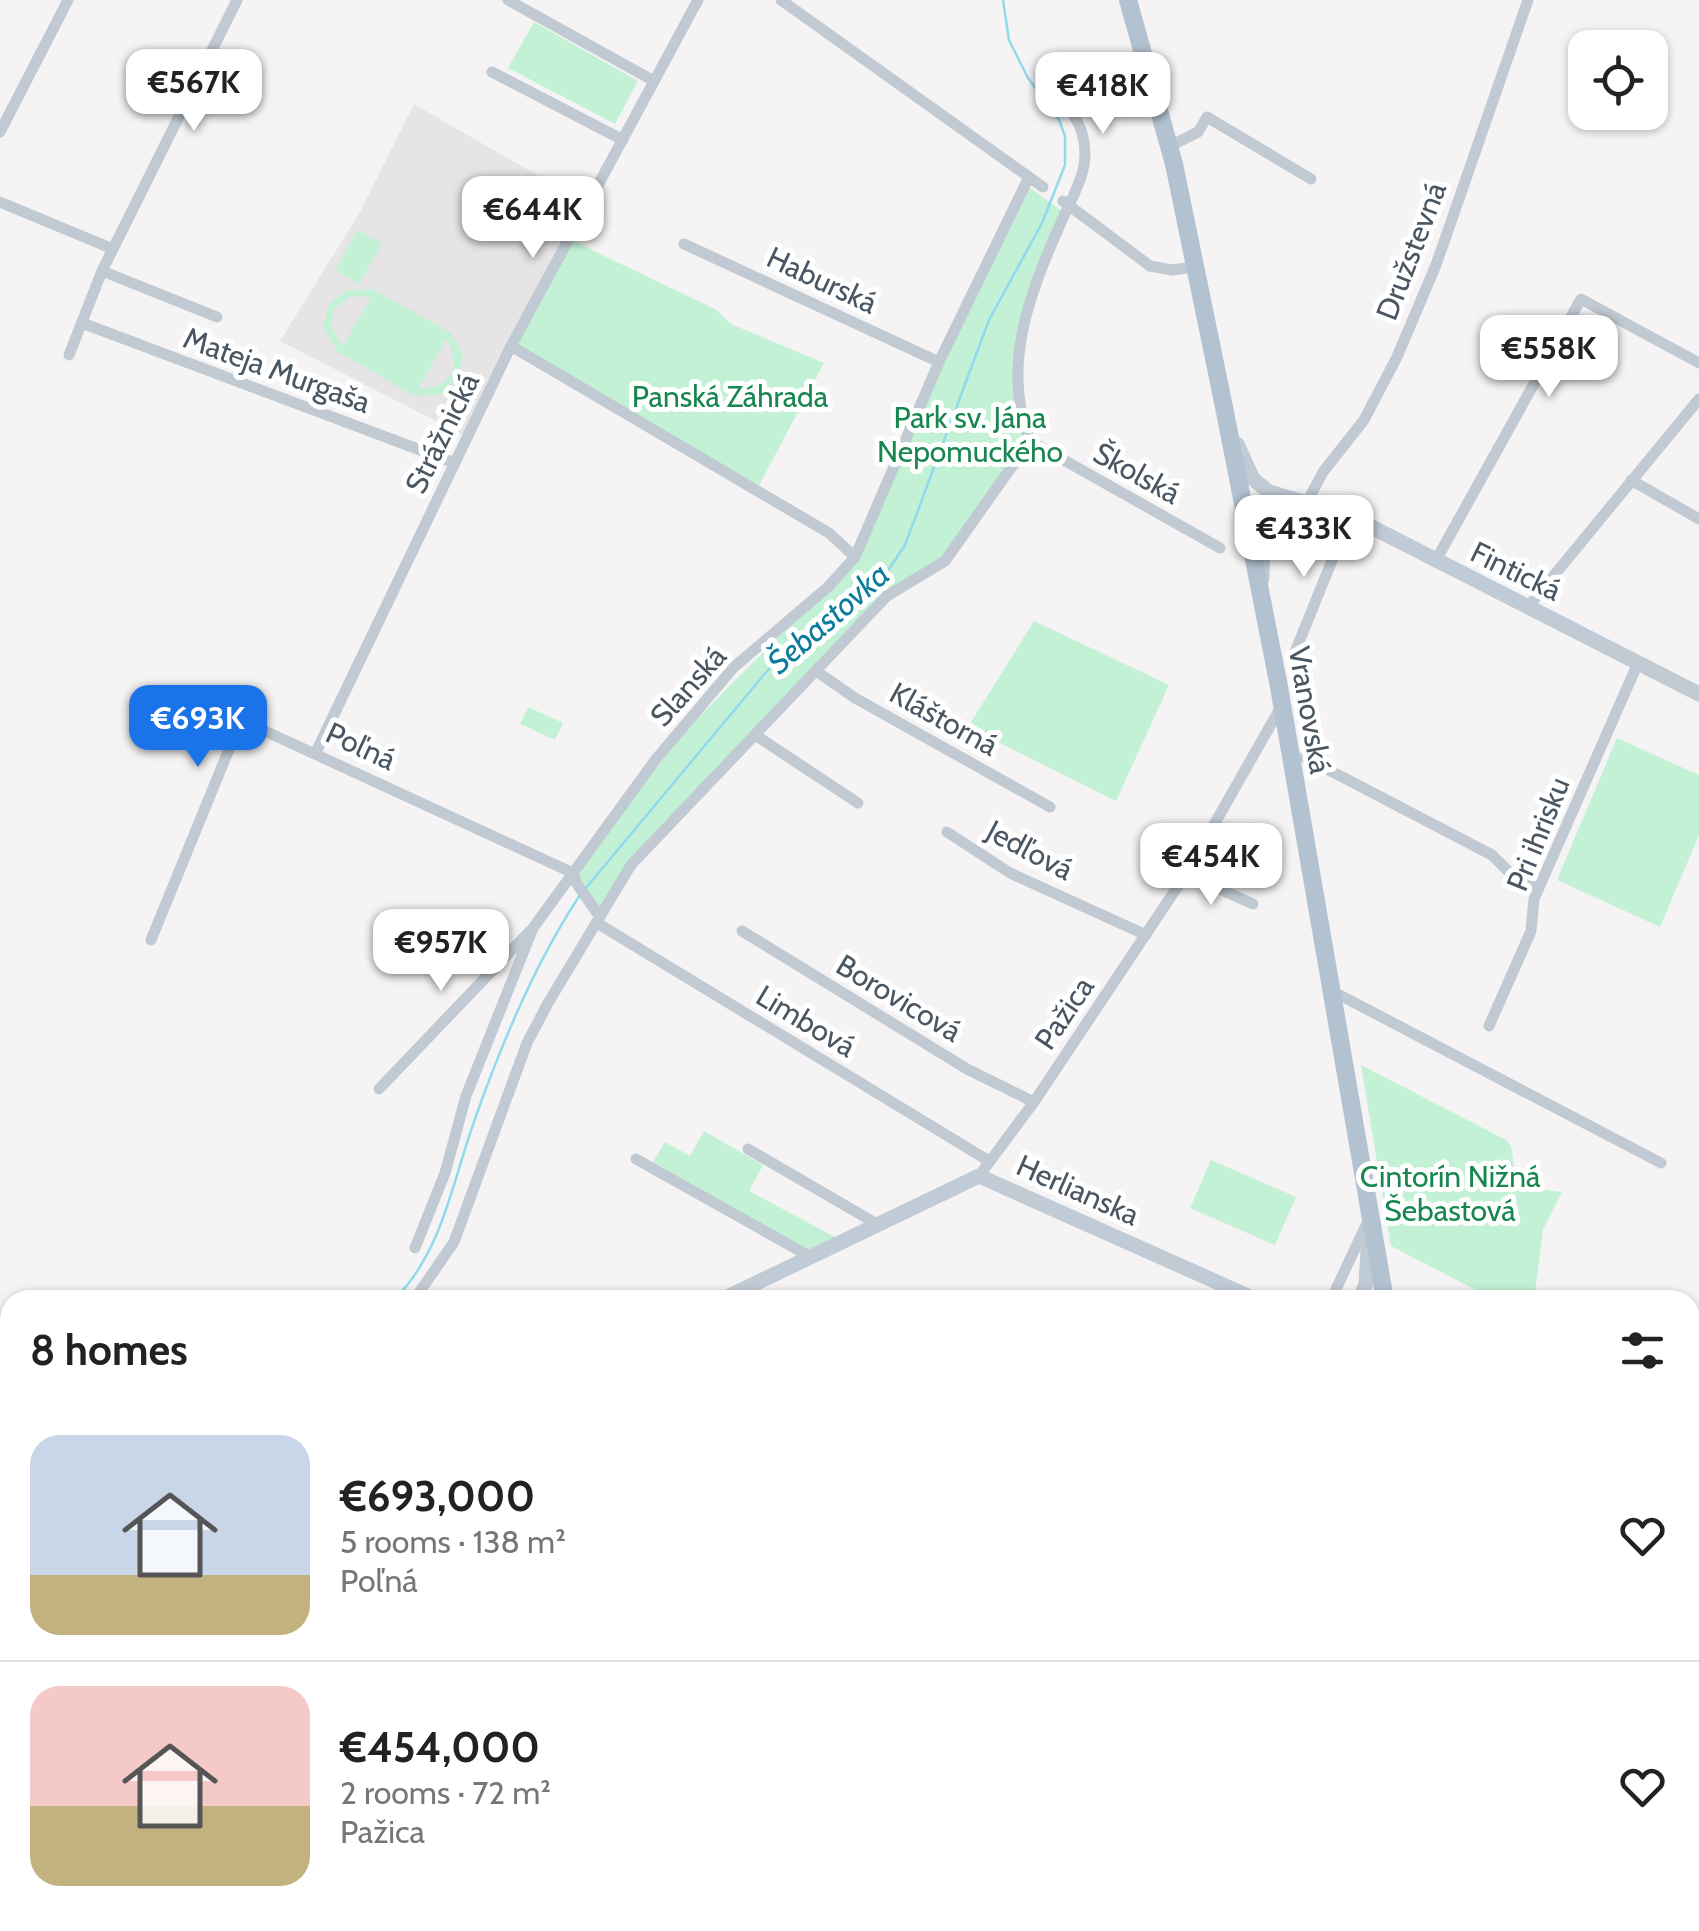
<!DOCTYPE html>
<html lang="en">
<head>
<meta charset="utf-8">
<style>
  :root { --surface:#fff; --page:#f2f2f2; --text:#222; --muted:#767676; --line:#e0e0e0; --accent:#1a73e8 }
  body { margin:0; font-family:Cabin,sans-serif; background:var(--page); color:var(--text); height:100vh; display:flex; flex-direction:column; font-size:38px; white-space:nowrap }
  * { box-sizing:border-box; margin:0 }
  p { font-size:32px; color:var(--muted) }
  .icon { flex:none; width:55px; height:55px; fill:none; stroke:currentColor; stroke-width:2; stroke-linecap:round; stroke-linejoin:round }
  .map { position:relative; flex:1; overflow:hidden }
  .drawer { position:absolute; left:0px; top:1290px; width:1700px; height:642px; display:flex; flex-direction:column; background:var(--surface); border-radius:30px 30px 0 0; box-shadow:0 2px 8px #0004 }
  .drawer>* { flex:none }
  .controls { position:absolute; left:1568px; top:30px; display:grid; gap:20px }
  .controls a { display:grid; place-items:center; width:100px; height:100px; border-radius:20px; background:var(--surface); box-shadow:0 2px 8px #0004; font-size:50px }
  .price { position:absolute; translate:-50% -85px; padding:0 22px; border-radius:20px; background:#fff; color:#222; font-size:32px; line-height:65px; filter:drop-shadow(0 2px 5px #0008) }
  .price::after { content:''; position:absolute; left:50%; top:60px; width:30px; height:22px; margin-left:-15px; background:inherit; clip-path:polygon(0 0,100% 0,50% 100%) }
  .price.on { background:var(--accent); color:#fff }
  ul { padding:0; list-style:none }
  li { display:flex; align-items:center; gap:30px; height:250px; padding:0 30px }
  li+li { border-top:2px solid var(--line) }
  li span { display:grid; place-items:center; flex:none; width:280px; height:200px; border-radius:30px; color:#555 }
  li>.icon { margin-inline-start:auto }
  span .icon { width:120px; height:120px; fill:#fffc; stroke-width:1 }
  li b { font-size:42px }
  h2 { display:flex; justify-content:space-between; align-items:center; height:120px; padding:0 30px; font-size:42px }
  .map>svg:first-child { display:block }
  .education { fill:#e6e4e5 }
  .green { fill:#c3f1d5; fill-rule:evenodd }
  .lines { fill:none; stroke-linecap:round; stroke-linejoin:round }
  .stream { stroke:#90daee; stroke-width:2.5 }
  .street { stroke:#c1cad2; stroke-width:11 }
  .secondary { stroke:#c1cbd6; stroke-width:15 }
  .primary { stroke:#b3c2d1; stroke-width:18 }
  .labels { text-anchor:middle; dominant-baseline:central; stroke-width:10; stroke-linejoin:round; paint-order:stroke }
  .street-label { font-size:30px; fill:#4a5661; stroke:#fff }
  .park-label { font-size:30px; fill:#17864f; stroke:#fff }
  .water-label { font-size:32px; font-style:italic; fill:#0c7c9b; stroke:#fff }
</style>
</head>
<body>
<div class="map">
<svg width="1699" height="1931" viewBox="0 0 1699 1931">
  <rect width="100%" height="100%" fill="#f5f3f3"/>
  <!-- education -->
  <path class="education" d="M414,104l175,101 -122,232 -187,-96 80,-129z"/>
  <!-- green -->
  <g class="green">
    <path d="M534,22l104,59 -23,43 -107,-56z"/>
    <path d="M1030,188l37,27 -9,14 -38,116 -2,39 13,60 -73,101 -71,51 -224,235 -62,84 -27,-39 109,-143 171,-172 64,-151z"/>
    <path d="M357,230l25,13 -23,41 -24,-14z"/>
    <path d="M571,240l144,69 16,15 93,39 -68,128 -245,-145z"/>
    <path d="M373,289l78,44 12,21 -5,25 -18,16 -25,1 -77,-44 -15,-24 5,-23 20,-15zM351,296l20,1 -28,49 -12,-19 3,-18zM446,339c17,29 6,49 -28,50z"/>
    <path d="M1034,621l135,64 -53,116 -148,-74z"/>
    <path d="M528,707l35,16 -8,17 -35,-16z"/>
    <path d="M1617,738l82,37v60l-39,92 -103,-47z"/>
    <path d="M1361,1065l145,75 5,6 6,40 45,6 -19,37 -9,71h-39l-104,-54z"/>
    <path d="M704,1131l59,34 -14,26 97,52 -27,14 -166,-95 12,-20 25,14z"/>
    <path d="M1211,1160l85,37 -21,48 -85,-37z"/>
  </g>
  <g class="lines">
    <!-- stream -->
    <g class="stream">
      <path d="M585,889l188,-225 110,-86 22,-33 84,-225 53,-97 23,-58v-29l-6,-16 -31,-42 -19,-38 -6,-40"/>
      <path d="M394,1300c49,-49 58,-118 81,-181 27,-77 60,-156 105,-224"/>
      <path d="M442,1922l16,9"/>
      <path d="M32,1931l2,-9"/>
    </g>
    <!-- street -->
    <g class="street">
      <path d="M508,0l146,81"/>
      <path d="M781,0l262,187"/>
      <path d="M492,72l131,68"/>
      <path d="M0,132l68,-132"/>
      <path d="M1170,146l28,-14 9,-15 104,62"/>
      <path d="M1063,201l87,65 22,4 23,-3"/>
      <path d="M0,202l113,47"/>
      <path d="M684,244l255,118"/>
      <path d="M102,271l115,46"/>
      <path d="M82,323l373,140"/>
      <path d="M511,346l318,187 26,24"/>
      <path d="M69,355l33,-84 135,-271"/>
      <path d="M1030,441l190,107"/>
      <path d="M1631,480l68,39"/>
      <path d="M1307,502l16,-30 41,-52 33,-63 39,-92 92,-265"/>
      <path d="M1435,562l146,-263 118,64"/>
      <path d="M1528,607l171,-208"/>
      <path d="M1293,657l57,-141"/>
      <path d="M816,671l39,27 195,109"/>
      <path d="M755,735l103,68"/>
      <path d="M316,752l195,-406 187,-346"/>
      <path d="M1304,757l188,98 16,16 30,19"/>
      <path d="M947,832l63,41 136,62"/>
      <path d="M1186,874l67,30"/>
      <path d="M597,923l392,238"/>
      <path d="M742,931l225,138 67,33"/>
      <path d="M151,940l90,-220 332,153 4,11 23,33"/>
      <path d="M1332,991l329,172"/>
      <path d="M1489,1026l42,-95 3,-32 104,-236"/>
      <path d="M379,1089l151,-158"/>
      <path d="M748,1149l129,75"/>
      <path d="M636,1159l173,97"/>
      <path d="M979,1176l55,-74 152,-228 96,-169"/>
      <path d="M415,1248l30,-75 21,-77 67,-168 123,-169 78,-92 94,-80 27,-30 84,-195 90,-185"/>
      <path d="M414,1300l40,-58 73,-199 21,-40 83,-138 256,-269 58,-35 85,-120c-29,-73 -1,-146 29,-214 13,-32 34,-58 23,-94 -6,-20 -23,-35 -37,-49"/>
      <path d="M1331,1300l36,-77"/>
      <path d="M1690,1334l9,-14"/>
      <path d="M1690,1403l9,5"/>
      <path d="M1024,1931l4,-9"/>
    </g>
    <!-- secondary -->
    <g class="secondary">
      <path d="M1237,444l16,35 16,13 81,24 349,178"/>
      <path d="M1242,513c26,5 44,6 65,-11"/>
      <path d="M1262,579c0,-26 2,-44 20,-63"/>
      <path d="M721,1300l258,-124 278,124"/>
      <path d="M1360,1300l6,-17 3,-49"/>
      <path d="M144,1931l5,-9"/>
    </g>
    <!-- primary -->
    <g class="primary">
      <path d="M1128,0l46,164 50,243 55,280 106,613"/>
      <path d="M1484,1922l2,9"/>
    </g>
  </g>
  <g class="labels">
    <!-- street labels -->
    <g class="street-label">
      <text transform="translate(1411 251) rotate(-69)">Družstevná</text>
      <text transform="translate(822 280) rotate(25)">Haburská</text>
      <text transform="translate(277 370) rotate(20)">Mateja Murgaša</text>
      <text transform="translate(442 433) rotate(-64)">Strážnická</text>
      <text transform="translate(1137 473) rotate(29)">Školská</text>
      <text transform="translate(1516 571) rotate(26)">Fintická</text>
      <text transform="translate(688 686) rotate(-48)">Slanská</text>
      <text transform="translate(1310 710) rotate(80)">Vranovská</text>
      <text transform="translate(944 719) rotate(29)">Kláštorná</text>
      <text transform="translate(361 746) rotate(25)">Poľná</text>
      <text transform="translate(1538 834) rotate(-68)">Pri ihrisku</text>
      <text transform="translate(1030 850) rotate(28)">Jedľová</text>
      <text transform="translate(899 998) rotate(31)">Borovicová</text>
      <text transform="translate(1064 1013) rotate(-56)">Pažica</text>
      <text transform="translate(806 1021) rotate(31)">Limbová</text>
      <text transform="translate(1078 1190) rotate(24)">Herlianska</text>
    </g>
    <!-- park labels -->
    <g class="park-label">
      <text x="730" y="396">Panská Záhrada</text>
      <text x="970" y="417">Park sv. Jána<tspan x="970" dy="34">Nepomuckého</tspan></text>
      <text x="1450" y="1176">Cintorín Nižná<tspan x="1450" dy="34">Šebastová</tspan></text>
    </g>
    <!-- water labels -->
    <g class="water-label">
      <text transform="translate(828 618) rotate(-41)">Šebastovka</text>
    </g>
  </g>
</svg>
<div class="controls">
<a><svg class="icon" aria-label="locate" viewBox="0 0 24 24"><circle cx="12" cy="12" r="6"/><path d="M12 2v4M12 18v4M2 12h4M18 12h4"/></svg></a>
</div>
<b class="price" style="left:194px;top:134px">€567K</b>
<b class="price" style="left:1103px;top:137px">€418K</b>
<b class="price" style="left:533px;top:261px">€644K</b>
<b class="price" style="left:1549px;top:400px">€558K</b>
<b class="price" style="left:1304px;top:580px">€433K</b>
<b class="price on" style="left:198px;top:770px">€693K</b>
<b class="price" style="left:1211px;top:908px">€454K</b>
<b class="price" style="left:441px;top:994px">€957K</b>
<section class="drawer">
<h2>8 homes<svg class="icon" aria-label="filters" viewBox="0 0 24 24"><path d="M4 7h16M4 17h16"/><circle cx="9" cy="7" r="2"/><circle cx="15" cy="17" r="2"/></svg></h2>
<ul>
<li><span style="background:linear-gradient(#c9d6e8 70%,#c2b280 0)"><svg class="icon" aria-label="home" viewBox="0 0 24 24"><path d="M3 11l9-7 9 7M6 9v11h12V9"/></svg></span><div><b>€693,000</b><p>5 rooms · 138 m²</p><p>Poľná</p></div><svg class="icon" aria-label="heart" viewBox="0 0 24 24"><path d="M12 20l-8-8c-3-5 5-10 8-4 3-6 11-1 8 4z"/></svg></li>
<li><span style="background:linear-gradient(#f6c9c9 60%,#c2b280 0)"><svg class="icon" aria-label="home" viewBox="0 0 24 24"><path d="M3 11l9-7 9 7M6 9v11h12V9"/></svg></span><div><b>€454,000</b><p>2 rooms · 72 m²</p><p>Pažica</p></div><svg class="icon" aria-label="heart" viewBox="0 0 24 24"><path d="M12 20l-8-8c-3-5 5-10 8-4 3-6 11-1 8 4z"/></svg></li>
</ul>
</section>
</div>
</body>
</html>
